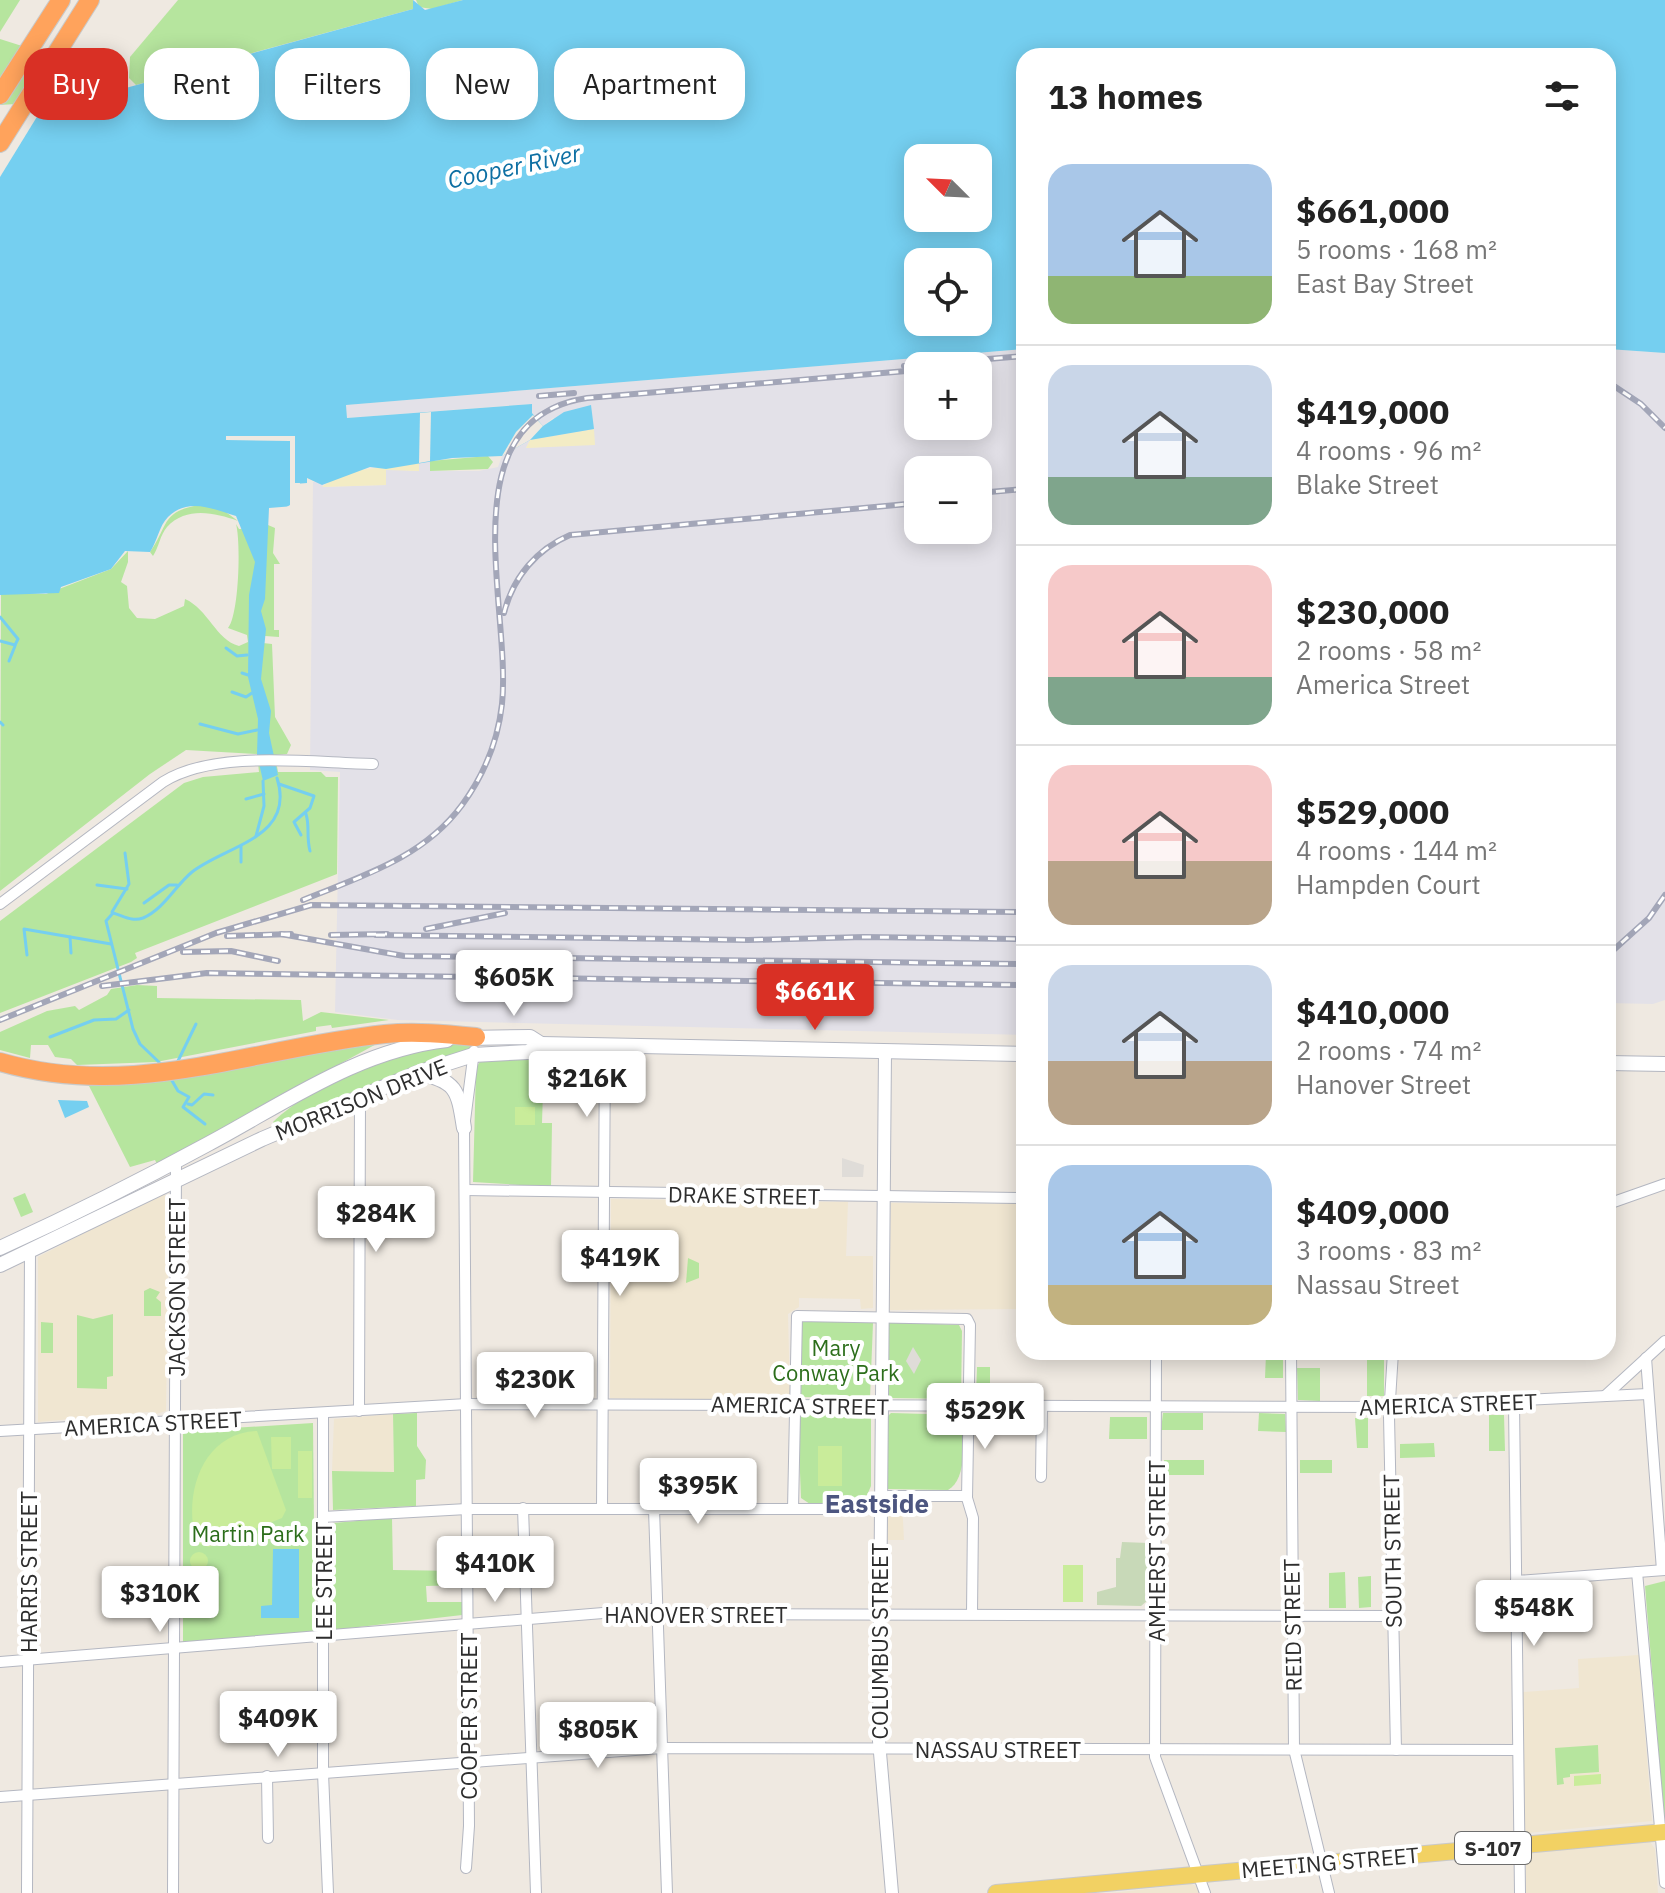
<!DOCTYPE html>
<html lang="en">
<head>
<meta charset="utf-8">
<style>
  :root { --surface:#fff; --page:#f6f6f6; --text:#222; --muted:#767676; --line:#e0e0e0; --accent:#d93025 }
  body { margin:0; font-family:"IBM Plex Sans",sans-serif; background:var(--page); color:var(--text); height:100vh; display:flex; flex-direction:column; font-size:30px; white-space:nowrap }
  * { box-sizing:border-box; margin:0 }
  p { font-size:26px; color:var(--muted) }
  .icon { flex:none; width:44px; height:44px; fill:none; stroke:currentColor; stroke-width:2; stroke-linecap:round; stroke-linejoin:round }
  .map { position:relative; flex:1; overflow:hidden }
  .side { position:absolute; left:1016px; top:48px; width:600px; height:1312px; display:flex; flex-direction:column; background:var(--surface); border-radius:24px; box-shadow:0 4px 20px #0003 }
  .side>* { flex:none }
  .banner { position:absolute; left:24px; top:48px; width:760px; height:72px; display:flex; gap:16px }
  .needle { width:52px; rotate:294deg }
  .fabs { position:absolute; left:904px; top:144px; display:grid; gap:16px }
  .fabs a { display:grid; place-items:center; width:88px; height:88px; border-radius:16px; background:var(--surface); box-shadow:0 4px 20px #0003; font-size:40px }
  .price { position:absolute; translate:-50% -68px; padding:0 18px; border-radius:8px; background:#fff; color:#222; font-size:26px; line-height:52px; filter:drop-shadow(0 2px 4px #0008) }
  .price::after { content:''; position:absolute; left:50%; top:48px; width:24px; height:18px; margin-left:-12px; background:inherit; clip-path:polygon(0 0,100% 0,50% 100%) }
  .price.current { background:var(--accent); color:#fff }
  ul { padding:0; list-style:none }
  li { display:flex; align-items:center; gap:24px; height:200px; padding:0 32px }
  li+li { border-top:2px solid var(--line) }
  li span { display:grid; place-items:center; flex:none; width:224px; height:160px; border-radius:24px; color:#555 }
  li>.icon { margin-inline-start:auto }
  span .icon { width:96px; height:96px; fill:#fffc; stroke-width:1 }
  li b { font-size:34px }
  h2 { display:flex; justify-content:space-between; align-items:center; height:96px; padding:0 32px; font-size:34px }
  .chip { padding:0 28px; border-radius:24px; background:var(--surface); box-shadow:0 4px 20px #0003; font-size:28px; line-height:72px }
  .chip.current { background:var(--accent); color:#fff }
  .map>svg:first-child { display:block }
  .industrial { fill:#e3e1e8; fill-rule:evenodd }
  .education { fill:#f0e6d1 }
  .green { fill:#b6e59e }
  .sand { fill:#f3ecc5 }
  .cemetery { fill:#c8d9b8 }
  .pitch { fill:#c9ec9a }
  .plaza { fill:#dfdcd8 }
  .water { fill:#75cff0; fill-rule:evenodd }
  .pier { fill:#efe9e1 }
  .lines { fill:none; stroke-linecap:round; stroke-linejoin:round }
  .stream { stroke:#75cff0; stroke-width:3 }
  .minor-casing { stroke:#b4b7c1; stroke-width:12 }
  .tertiary-casing { stroke:#b4b7c1; stroke-width:14 }
  .secondary-casing { stroke:#b4b7c1; stroke-width:16 }
  .primary-casing { stroke:#c9c9c9; stroke-width:18 }
  .motorway-casing { stroke:#c9c9c9; stroke-width:20 }
  .minor { stroke:#fff; stroke-width:10 }
  .tertiary { stroke:#fff; stroke-width:12 }
  .secondary { stroke:#fff; stroke-width:14 }
  .primary { stroke:#f2d163; stroke-width:16 }
  .motorway { stroke:#ffa35c; stroke-width:18 }
  .rail-casing { stroke:#a3a6b8; stroke-width:6 }
  .rail { stroke:#fff; stroke-width:3; stroke-dasharray:9; stroke-linecap:butt }
  .labels { text-anchor:middle; dominant-baseline:central; stroke-width:8; stroke-linejoin:round; paint-order:stroke }
  .shield { fill:#fff; stroke:#6d6d6d; stroke-width:2 }
  .shield-label { font-size:20px; font-weight:bold; fill:#2e2e2e }
  .street-label { font-size:22px; fill:#2e2e2e; stroke:#fff }
  .park-label { font-size:22px; fill:#2c6e1b; stroke:#fff }
  .water-label { font-size:24px; font-style:italic; fill:#0d6fa3; stroke:#fff }
  .quarter-label { font-size:26px; font-weight:bold; fill:#4d5680; stroke:#fff }
</style>
</head>
<body>
<div class="map">
<svg width="1665" height="1893" viewBox="0 0 1665 1893">
  <rect width="100%" height="100%" fill="#efe9e1"/>
  <!-- industrial -->
  <g class="industrial">
    <path d="M1024,349v686l-626,-15 -63,-8 5,-240 -30,-2 3,-288h9l1,5 63,-2v-16l33,2v-8l11,-2v10h49l19,-4 4,-11 28,-16 -4,8 69,-4 -42,-26 -10,8 -11,-13 -1,-9 -184,14 -1,-13zM918,366h60v60h-60zM918,470h60v60h-60z"/>
    <path d="M1608,349l57,4v647l-12,4 -45,-1z"/>
  </g>
  <!-- education -->
  <g class="education">
    <path d="M164,1192l5,14 -3,205 -13,4 -5,-3 -110,10v-165z"/>
    <path d="M611,1199l237,3 -2,54h27v52l-12,1 -1,-10 -61,-1v9l-11,7 2,80 -3,6 -177,-2z"/>
    <path d="M891,1203l133,1v105l-135,1z"/>
    <path d="M393,1414l1,58 -62,-1 2,-52z"/>
    <path d="M889,1501h13l2,39h-17z"/>
    <path d="M1639,1655l13,166 -124,12 -3,-3 -2,-138 56,-4 -1,-29z"/>
    <path d="M1650,1842l5,7 3,44h-132v-32l8,-10z"/>
    <path d="M1191,1884l5,2 3,7h-88z"/>
  </g>
  <!-- green -->
  <g class="green">
    <path d="M0,0h20l-20,32z"/>
    <path d="M178,0h235v9l-277,76 -7,-7 1,-21z"/>
    <path d="M416,0h47l-31,9 -13,-2z"/>
    <path d="M0,39l82,26v35l-82,9z"/>
    <path d="M488,456l5,6 -5,7 -58,2v-10z"/>
    <path d="M200,505l23,5 15,11c-23,-8 -51,-15 -71,6 -7,8 -8,20 -14,29l-3,-4c19,-27 11,-41 50,-47z"/>
    <path d="M236,524l3,5 28,-1 1,-3 7,3 -2,25 7,11h-6v66h5v7l-14,-1 -2,7 9,1 3,73 16,28 -4,9 -12,1 3,17h43l5,5h12l-1,97 -202,79 2,5 -6,4 -131,51v-92l184,-138 19,-6 56,-5 -2,-18 -71,-4 -36,24 -150,117 1,-299 45,2 65,-25 17,-18v11l-7,20 6,4 2,22 8,10 18,1 29,-13 1,-7c23,10 31,41 54,47l9,-4 -1,-7 -19,-7c11,-13 13,-86 8,-104z"/>
    <path d="M137,985l20,1v12l144,2 2,21 18,-9 68,8 -57,8 -1,-3 -15,2v4l-160,31 -79,3 -6,-6 -16,-2 -7,-12h-17l-1,13 -30,-8v-18l47,-21 28,-5 4,4 28,-15 4,-6z"/>
    <path d="M380,1042l-223,122 -2,-4 -25,7 -42,-83z"/>
    <path d="M470,1044l1,5 -195,78 -3,-5c42,-41 138,-80 197,-78z"/>
    <path d="M488,1058h56l-2,65h10l-1,64 -78,-5 3,-114 5,-8z"/>
    <path d="M25,1193l8,19 -12,5 -8,-19z"/>
    <path d="M688,1258l11,5v15l-13,5z"/>
    <path d="M150,1288l10,4 -4,6 5,4v14h-17v-25z"/>
    <path d="M113,1314v62l-6,1v12l-30,-1v-73l16,4z"/>
    <path d="M802,1320l71,3 -3,75 -69,-1z"/>
    <path d="M41,1322l12,1v30h-12z"/>
    <path d="M888,1322l71,3 3,6 -1,68 -72,-1z"/>
    <path d="M1283,1353v25h-18l1,-24z"/>
    <rect x="1367" y="1353" width="17" height="43"/>
    <path d="M977,1367h13v28h-14z"/>
    <path d="M1297,1368h23v33l-22,-1z"/>
    <path d="M417,1413v33l9,14 -1,19 -9,1v26l-83,4 -1,-39 62,1 -1,-58z"/>
    <path d="M803,1413l68,2v71l-7,16 -54,2 -9,-6 -3,-77z"/>
    <path d="M891,1413l70,2c3,20 7,64 -13,75l-60,-1 -1,-72z"/>
    <path d="M1163,1413h40v17h-42z"/>
    <path d="M1259,1413l26,1 1,18 -28,-1z"/>
    <path d="M1489,1415h15l1,36h-16z"/>
    <path d="M1110,1417h37v22h-38z"/>
    <path d="M1355,1418h13v30h-11z"/>
    <path d="M313,1423l2,209 -132,11v-212z"/>
    <path d="M1434,1443l1,14 -35,1v-14z"/>
    <path d="M1164,1460h40v15h-39z"/>
    <rect x="1300" y="1460" width="32" height="13"/>
    <path d="M392,1518l1,52 69,1v14l-36,1 1,16h35v13l-129,15v-107z"/>
    <path d="M1345,1572l1,36h-17v-35z"/>
    <path d="M1371,1576v31l-12,1 -1,-31z"/>
    <path d="M1665,1581v235h-1l-19,-230z"/>
    <path d="M1598,1745l1,27 -29,2v3l-7,1 1,6 -7,1 -2,-37z"/>
  </g>
  <!-- sand -->
  <g class="sand">
    <path d="M594,429l1,16 -69,3 4,-8z"/>
    <path d="M419,463v8l-33,-1v15l-64,2c26,-22 65,-18 97,-24z"/>
  </g>
  <!-- cemetery -->
  <path class="cemetery" d="M1122,1542l26,1v57l-7,6 -44,-1v-13l19,-5v-29h4z"/>
  <!-- pitch -->
  <g class="pitch">
    <rect x="515" y="1107" width="20" height="18"/>
    <path d="M257,1431l29,79 -4,8 -73,29 -12,-4c-15,-46 4,-110 60,-112z"/>
    <path d="M271,1437h20v32h-19z"/>
    <rect x="818" y="1446" width="24" height="40"/>
    <rect x="298" y="1451" width="14" height="47"/>
    <circle cx="199" cy="1561" r="9"/>
    <rect x="1063" y="1565" width="20" height="37"/>
    <path d="M1601,1774v10l-27,2v-10z"/>
  </g>
  <!-- plaza -->
  <g class="plaza">
    <path d="M842,1158l22,7 -1,12h-21z"/>
    <path d="M913,1347l8,13 -7,14 -8,-13z"/>
  </g>
  <!-- water -->
  <g class="water">
    <path d="M413,0l12,10 38,-10h1202v353l-57,-4v-293h-584v293l-678,56 1,13 185,-14v9l11,13 21,-14 27,-7 3,24 -64,11 -28,16 -50,2 -66,11 -16,-2 -48,18 -15,-7v5l-12,1 -1,22 -25,2 -4,91 -4,12 5,18 -5,50 10,32 -2,22 9,42 -15,6 -6,-27 1,-35 -10,-42 1,-82 6,-33 -19,-46c-23,-7 -48,-19 -68,1 -9,9 -11,25 -18,35l-25,-1 -14,18 -50,18 -2,6 -59,2v-486l82,-9 331,-91zM918,158h60v60h-60zM918,262h60v60h-60z"/>
    <path d="M58,1100l29,1 2,6 -24,11z"/>
    <path d="M273,1549h26v69h-38v-12l11,-1z"/>
  </g>
  <!-- pier -->
  <g class="pier">
    <path d="M46,102l-46,75v-72z"/>
    <path d="M431,412l-1,49 -11,2 1,-50z"/>
    <path d="M533,415l10,11 -13,14 -28,16 14,-24z"/>
    <path d="M226,436h69v47h5l-2,25h-13l5,-3v-64l-64,-1z"/>
  </g>
  <g class="lines">
    <!-- stream -->
    <g class="stream">
      <path d="M0,617l18,22 -3,6 -15,-4"/>
      <path d="M226,648l11,8 10,-1"/>
      <path d="M9,661l6,-15"/>
      <path d="M242,673l6,2"/>
      <path d="M232,692l14,5 6,-4"/>
      <path d="M0,722l3,3"/>
      <path d="M200,724l38,10 19,-4"/>
      <path d="M279,784l35,12 -4,12 -16,14 7,13"/>
      <path d="M246,799l18,-5"/>
      <path d="M306,814c4,13 0,21 4,37"/>
      <path d="M256,836l8,-30 -1,-25"/>
      <path d="M241,846v16"/>
      <path d="M97,885l30,4"/>
      <path d="M144,903l25,-18h8"/>
      <path d="M112,912l17,-28 -4,-31"/>
      <path d="M70,937l1,16"/>
      <path d="M27,955l-3,-26 87,15"/>
      <path d="M50,1037l44,-17 22,-1 13,-9"/>
      <path d="M177,1063l19,-39"/>
      <path d="M163,1066l-23,-22 -7,-15 -27,-108 7,-8c11,3 19,9 30,5 21,-9 32,-32 49,-46 35,-27 104,-34 85,-94"/>
      <path d="M171,1079l7,12 11,6 -6,10 22,17"/>
      <path d="M188,1104l4,1 12,-11 9,1"/>
    </g>
    <!-- minor casing -->
    <g class="minor-casing">
      <g id="minor">
        <path d="M0,904l163,-122c53,-33 148,-19 210,-18"/>
        <path d="M465,1190l559,8"/>
        <path d="M1608,1204l57,-20"/>
        <path d="M1156,1352l-1,405 50,136"/>
        <path d="M1291,1352l3,397 35,144"/>
        <path d="M1393,1352l-4,64 7,334"/>
        <path d="M1646,1358l16,212"/>
        <path d="M1605,1396l60,-55"/>
        <path d="M1514,1403l6,490"/>
        <path d="M359,1411l1,-314"/>
        <path d="M323,1413v360l5,120"/>
        <path d="M0,1431l467,-27 916,3 265,-13"/>
        <path d="M1041,1477l1,-70"/>
        <path d="M523,1508l13,385"/>
        <path d="M602,1508l3,-463"/>
        <path d="M654,1509l13,384"/>
        <path d="M793,1509l4,-193 170,3 3,6 -3,173 6,20 -1,96"/>
        <path d="M323,1517l144,-8h402l19,-13h79"/>
        <path d="M1637,1572l28,311"/>
        <path d="M1516,1581l149,-11"/>
        <path d="M0,1662l652,-53 12,5 729,2"/>
        <path d="M267,1776l1,62"/>
        <path d="M0,1797l662,-49 856,2"/>
        <path d="M466,1868l3,-42 -5,-698 10,-77"/>
        <path d="M27,1893l3,-642"/>
        <path d="M173,1893l3,-732"/>
      </g>
    </g>
    <!-- tertiary casing -->
    <g class="tertiary-casing">
      <path id="tertiary" d="M885,1052l-6,689 13,152"/>
    </g>
    <!-- secondary casing -->
    <g class="secondary-casing">
      <g id="secondary">
        <path d="M467,1038l63,-1 11,7"/>
        <path d="M541,1044l483,10"/>
        <path d="M1608,1063l57,1"/>
        <path d="M418,1073c39,8 40,17 46,55"/>
        <path d="M0,1248c70,-32 140,-67 208,-104 77,-41 150,-94 239,-104"/>
        <path d="M0,1265l262,-126 155,-66 56,-18 55,-3 13,-8"/>
      </g>
    </g>
    <!-- primary casing -->
    <g class="primary-casing">
      <path id="primary" d="M996,1893l669,-61"/>
    </g>
    <!-- motorway casing -->
    <g class="motorway-casing">
      <g id="motorway">
        <path d="M0,95l61,-95"/>
        <path d="M0,143l90,-143"/>
        <path d="M0,1062c134,39 251,-14 385,-28 30,-3 61,0 91,3"/>
      </g>
    </g>
    <!-- minor -->
    <use href="#minor" class="minor"/>
    <!-- tertiary -->
    <use href="#tertiary" class="tertiary"/>
    <!-- secondary -->
    <use href="#secondary" class="secondary"/>
    <!-- primary -->
    <use href="#primary" class="primary"/>
    <!-- motorway -->
    <use href="#motorway" class="motorway"/>
    <!-- rail casing -->
    <g class="rail-casing">
      <g id="rail">
        <path d="M904,366l120,-10"/>
        <path d="M1608,382l33,22 24,24"/>
        <path d="M539,396l35,-3"/>
        <path d="M978,493l46,-4"/>
        <path d="M504,613c9,-36 33,-64 66,-78l348,-32"/>
        <path d="M303,900c59,-24 120,-42 159,-95 22,-30 36,-65 40,-101 10,-96 -56,-285 85,-306l331,-28"/>
        <path d="M426,929l79,-16"/>
        <path d="M281,934l123,22 620,8"/>
        <path d="M331,935l56,-1"/>
        <path d="M376,935l372,5 116,-3 160,2"/>
        <path d="M227,936l64,-2"/>
        <path d="M183,952l48,-1 47,10"/>
        <path d="M1608,955l41,-37 16,-23"/>
        <path d="M102,986l105,-13 817,12"/>
        <path d="M0,1020l216,-87 95,-28 713,7"/>
        <path d="M1020,1026h4"/>
      </g>
    </g>
    <!-- rail -->
    <use href="#rail" class="rail"/>
  </g>
  <g class="labels">
    <!-- shield labels -->
    <rect class="shield" x="1455" y="1832" width="76" height="32" rx="6"/>
    <g class="shield-label">
      <text x="1493" y="1848">S-107</text>
    </g>
    <!-- street labels -->
    <g class="street-label">
      <text transform="translate(361 1099) rotate(-22)">MORRISON DRIVE</text>
      <text transform="translate(744 1195) rotate(1)">DRAKE STREET</text>
      <text transform="translate(176 1287) rotate(-90)">JACKSON STREET</text>
      <text transform="translate(1448 1404) rotate(-2)">AMERICA STREET</text>
      <text transform="translate(800 1405) rotate(1)">AMERICA STREET</text>
      <text transform="translate(153 1423) rotate(-3)">AMERICA STREET</text>
      <text transform="translate(1156 1551) rotate(-90)">AMHERST STREET</text>
      <text transform="translate(1392 1551) rotate(-91)">SOUTH STREET</text>
      <text transform="translate(28 1572) rotate(-90)">HARRIS STREET</text>
      <text transform="translate(323 1581) rotate(-90)">LEE STREET</text>
      <text x="696" y="1614">HANOVER STREET</text>
      <text transform="translate(1292 1625) rotate(-91)">REID STREET</text>
      <text transform="translate(879 1641) rotate(-90)">COLUMBUS STREET</text>
      <text transform="translate(468 1716) rotate(-90)">COOPER STREET</text>
      <text x="998" y="1749">NASSAU STREET</text>
      <text transform="translate(1330 1862) rotate(-5)">MEETING STREET</text>
    </g>
    <!-- park labels -->
    <g class="park-label">
      <text x="836" y="1347">Mary<tspan x="836" dy="25">Conway Park</tspan></text>
      <text x="248" y="1533">Martin Park</text>
    </g>
    <!-- water labels -->
    <g class="water-label">
      <text transform="translate(514 166) rotate(-12)">Cooper River</text>
    </g>
    <!-- quarter labels -->
    <g class="quarter-label">
      <text x="877" y="1503">Eastside</text>
    </g>
  </g>
</svg>
<div class="fabs">
<a><svg class="needle" viewBox="-14 -14 28 28"><path d="M0-13l5 13h-10z" fill="#e53935"/><path d="M0 13l5-13h-10z" fill="#767676"/></svg></a>
<a><svg class="icon" aria-label="locate" viewBox="0 0 24 24"><circle cx="12" cy="12" r="6"/><path d="M12 2v4M12 18v4M2 12h4M18 12h4"/></svg></a>
<a>+</a>
<a>−</a>
</div>
<b class="price" style="left:514px;top:1018px">$605K</b>
<b class="price current" style="left:815px;top:1032px">$661K</b>
<b class="price" style="left:587px;top:1119px">$216K</b>
<b class="price" style="left:376px;top:1254px">$284K</b>
<b class="price" style="left:620px;top:1298px">$419K</b>
<b class="price" style="left:535px;top:1420px">$230K</b>
<b class="price" style="left:985px;top:1451px">$529K</b>
<b class="price" style="left:698px;top:1526px">$395K</b>
<b class="price" style="left:495px;top:1604px">$410K</b>
<b class="price" style="left:160px;top:1634px">$310K</b>
<b class="price" style="left:1534px;top:1648px">$548K</b>
<b class="price" style="left:278px;top:1759px">$409K</b>
<b class="price" style="left:598px;top:1770px">$805K</b>
<div class="banner">
<a class="chip current">Buy</a>
<a class="chip">Rent</a>
<a class="chip">Filters</a>
<a class="chip">New</a>
<a class="chip">Apartment</a>
</div>
<section class="side">
<h2>13 homes<svg class="icon" aria-label="filters" viewBox="0 0 24 24"><path d="M4 7h16M4 17h16"/><circle cx="9" cy="7" r="2"/><circle cx="15" cy="17" r="2"/></svg></h2>
<ul>
<li><span style="background:linear-gradient(#a9c7e8 70%,#8fb573 0)"><svg class="icon" aria-label="home" viewBox="0 0 24 24"><path d="M3 11l9-7 9 7M6 9v11h12V9"/></svg></span><div><b>$661,000</b><p>5 rooms · 168 m²</p><p>East Bay Street</p></div></li>
<li><span style="background:linear-gradient(#c9d6e8 70%,#7fa58c 0)"><svg class="icon" aria-label="home" viewBox="0 0 24 24"><path d="M3 11l9-7 9 7M6 9v11h12V9"/></svg></span><div><b>$419,000</b><p>4 rooms · 96 m²</p><p>Blake Street</p></div></li>
<li><span style="background:linear-gradient(#f6c9c9 70%,#7fa58c 0)"><svg class="icon" aria-label="home" viewBox="0 0 24 24"><path d="M3 11l9-7 9 7M6 9v11h12V9"/></svg></span><div><b>$230,000</b><p>2 rooms · 58 m²</p><p>America Street</p></div></li>
<li><span style="background:linear-gradient(#f6c9c9 60%,#b9a48a 0)"><svg class="icon" aria-label="home" viewBox="0 0 24 24"><path d="M3 11l9-7 9 7M6 9v11h12V9"/></svg></span><div><b>$529,000</b><p>4 rooms · 144 m²</p><p>Hampden Court</p></div></li>
<li><span style="background:linear-gradient(#c9d6e8 60%,#b9a48a 0)"><svg class="icon" aria-label="home" viewBox="0 0 24 24"><path d="M3 11l9-7 9 7M6 9v11h12V9"/></svg></span><div><b>$410,000</b><p>2 rooms · 74 m²</p><p>Hanover Street</p></div></li>
<li><span style="background:linear-gradient(#a9c7e8 75%,#c2b280 0)"><svg class="icon" aria-label="home" viewBox="0 0 24 24"><path d="M3 11l9-7 9 7M6 9v11h12V9"/></svg></span><div><b>$409,000</b><p>3 rooms · 83 m²</p><p>Nassau Street</p></div></li>
</ul>
</section>
</div>
</body>
</html>
